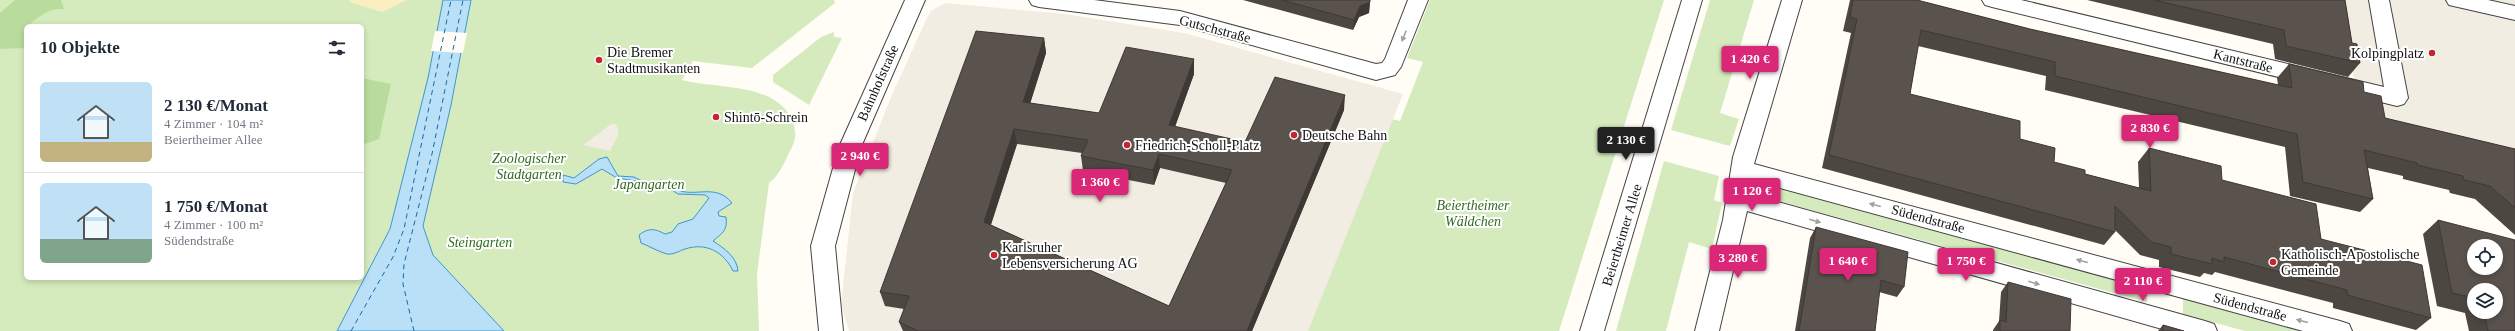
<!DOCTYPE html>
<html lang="de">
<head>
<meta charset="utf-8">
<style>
  :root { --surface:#fff; --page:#f6f6f7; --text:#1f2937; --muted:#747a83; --line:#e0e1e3; --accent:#db2777 }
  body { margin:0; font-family:Georgia,serif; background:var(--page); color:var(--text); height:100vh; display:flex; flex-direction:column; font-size:15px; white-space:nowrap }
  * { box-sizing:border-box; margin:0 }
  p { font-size:13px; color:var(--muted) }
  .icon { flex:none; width:22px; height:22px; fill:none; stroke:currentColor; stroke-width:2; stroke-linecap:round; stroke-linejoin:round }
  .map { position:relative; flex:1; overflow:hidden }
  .sheet { position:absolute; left:24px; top:24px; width:340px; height:256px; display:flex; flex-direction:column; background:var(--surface); border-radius:6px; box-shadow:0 2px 6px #0003 }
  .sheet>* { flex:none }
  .fabs { position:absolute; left:2467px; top:239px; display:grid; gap:8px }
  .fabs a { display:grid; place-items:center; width:36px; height:36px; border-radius:50%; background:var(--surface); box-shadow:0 2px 6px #0003; font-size:20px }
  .price { position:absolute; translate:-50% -34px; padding:0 9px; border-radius:4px; background:var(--accent); color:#fff; font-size:13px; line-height:26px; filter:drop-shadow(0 1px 2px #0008) }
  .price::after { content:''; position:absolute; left:50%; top:24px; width:12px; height:9px; margin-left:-6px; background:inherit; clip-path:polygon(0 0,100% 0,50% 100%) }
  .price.on { background:#222; color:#fff }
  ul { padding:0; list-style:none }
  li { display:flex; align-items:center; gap:12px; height:100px; padding:0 16px }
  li+li { border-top:1px solid var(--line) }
  li span { display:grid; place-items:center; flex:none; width:112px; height:80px; border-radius:6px; color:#555 }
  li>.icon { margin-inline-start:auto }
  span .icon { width:48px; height:48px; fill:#fffc; stroke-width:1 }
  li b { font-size:17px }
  h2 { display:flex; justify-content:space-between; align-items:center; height:48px; padding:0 16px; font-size:17px }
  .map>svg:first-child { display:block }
  .green { fill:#d5ebbd; fill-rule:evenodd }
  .forest { fill:#b9dc9c }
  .sand { fill:#fbeec1 }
  .plaza { fill:#f1ede2 }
  .water { fill:#b9e0f7; stroke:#3f96cf }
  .pier { fill:#fffdf5 }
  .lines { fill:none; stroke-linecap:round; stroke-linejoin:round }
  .ferry { stroke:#1768a6; stroke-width:1; stroke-dasharray:5 4; stroke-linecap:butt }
  .minor-casing { stroke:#444; stroke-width:2 }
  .minor { fill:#fff; fill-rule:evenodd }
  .wall { fill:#4d4742; fill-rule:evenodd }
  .shaded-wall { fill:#3f3936 }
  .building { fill:#5a524d; stroke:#3f3936; fill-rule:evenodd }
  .oneway { fill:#a0a0a0 }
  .poi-dot { fill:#c4262e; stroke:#fff; stroke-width:1.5 }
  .labels { text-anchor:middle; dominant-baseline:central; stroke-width:4; stroke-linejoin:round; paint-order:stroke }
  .street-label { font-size:14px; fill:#111; stroke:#fff }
  .poi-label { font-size:14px; fill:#111; stroke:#fff; text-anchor:start }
  .park-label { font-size:14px; font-style:italic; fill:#2f6b1f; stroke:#fff }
</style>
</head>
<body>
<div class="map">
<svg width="2515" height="331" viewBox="0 0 2515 331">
  <rect width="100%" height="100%" fill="#fffdf5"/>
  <!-- green -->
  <g class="green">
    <path d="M0,0h834l1,3 -83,65 -59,-7 -11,19c33,9 91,2 109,38 5,11 6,19 1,29 -7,13 -11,27 -23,36l-12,91 2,57h-759zM26,26h336v252h-336z"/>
    <path d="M1430,0h234l-105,331h-269l85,-216 25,6 23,-59 -16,-4z"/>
    <path d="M1710,0h44l-34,113 19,6 -9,27 -59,-16z"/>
    <path d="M834,32v5l8,1 -33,67 -36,-23v-7l48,-38z"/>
    <path d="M1664,161l55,15 -5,24 8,3 -10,46 -23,-7 -23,89h-50z"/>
    <path d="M1770,181l376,104 1,17 -380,-104z"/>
    <path d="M2183,294l135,37h-73l-62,-17z"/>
  </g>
  <!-- forest -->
  <g class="forest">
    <path d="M15,0h46l3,9c-14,-1 -22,5 -33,14v3h-5v22l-26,1v-36z"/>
    <path d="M362,78l29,6 -12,55 -17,6z"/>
  </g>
  <!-- sand -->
  <path class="sand" d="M349,0h58l-25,12 -30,-9z"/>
  <!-- plaza -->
  <g class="plaza">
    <path d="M2341,0h174v166l-141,-35 -16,-26z"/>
    <path d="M945,3l120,11 119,19 219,61 -95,237h-459l-8,-26 12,-112 38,-96 35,-77 5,-9z"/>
    <path d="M611,124h5l2,5v7l-8,15 -27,-6z"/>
  </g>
  <!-- water -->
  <g class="water">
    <path d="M443,0h28l-20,105 -28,121 10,29 71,76h-167l53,-102 38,-151z"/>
    <path d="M607,157l11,19 16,1 14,7 13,-4c8,2 13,9 20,11 16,5 36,-7 51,12l-14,9 1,4 7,1c2,14 -4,16 -13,24 11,7 24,16 25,30h-5c-9,-19 -27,-29 -48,-22 -6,2 -12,6 -18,5 -8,-2 -18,-8 -26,-11l-2,-8c9,-7 15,-7 26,-1l7,-2 6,-8 15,-5 16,-21 -4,-3 -27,-1 -17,-11 -17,5 -8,-7 -19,-3 -15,-9 -26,15 -13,-2v-7l11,3 25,-19z"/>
  </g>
  <!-- pier -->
  <path class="pier" d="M435,31l32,2 -4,20 -32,-2z"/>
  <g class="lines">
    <!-- ferry -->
    <g class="ferry">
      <path d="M351,331l42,-74 11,-28 47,-229"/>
      <path d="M414,331l-11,-47 1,-20 28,-110 31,-154"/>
    </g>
    <!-- minor casing -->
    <g class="minor-casing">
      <g id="minor">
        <path d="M905,0h20l-64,147 -26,99 8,85h-24l-8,-85 28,-99z"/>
        <path d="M1029,0h65l86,11 196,53 6,-1 3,-4 23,-59h20l-27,67 -6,8 -19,5 -196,-55 -141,-18 -7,-2z"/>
        <path d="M1682,0h20l-98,331h-24z"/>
        <path d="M1782,0h20l-48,164 586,157 9,3 3,7h-49l-552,-151 -2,14 456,127 9,3 3,7h-48l-422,-120 -28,120h-24l28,-111 10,-63z"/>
        <path d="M1982,0h39l363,87 -15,-87h20l19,98 -4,6 -7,2 -405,-99 -7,-2z"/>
        <path d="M2446,0h42l27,6v14l-66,-15z"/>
      </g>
    </g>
    <!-- minor -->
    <use href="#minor" class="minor"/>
  </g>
  <!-- wall -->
  <g class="wall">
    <path d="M1243,0h127l-1,13 -10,4 -6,13z"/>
    <path d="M1850,0h67l113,29 248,56 -1,-7 12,-14 75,28 21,26 130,31v86l-40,-36 -25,-6 -1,-3 -46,-11v-3l-35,-8 5,31 -13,13 -70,-16 -5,-49 -240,-57 1,-14 -128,-30 -8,48 110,45 34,23 31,12 54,14 -1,-26 11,-14 73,32 99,59 110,79 -15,12 -83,-22v-5l-118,-31 -3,3 -8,-2 -4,4 -41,-10v-7l-19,-5 -25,-25v2l-11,13 -282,-77 29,-135 -8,-2z"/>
    <path d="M2087,0h258l7,43 8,20 -12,14 -73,-18 -2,-15z"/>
    <path d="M1044,38l2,15 -16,50 69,10 95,-54v15l-19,53 70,15 99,-32 -92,221h-349l-4,-9 5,-13 -19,-3 -5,-14zM1017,144l65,9 -1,3 2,15 71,14 6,-17 66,15 -57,123 -178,-81z"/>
    <path d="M2438,220l77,111h-46l-4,-18 -28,-7 -14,-72zM2474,290l22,22h-22z"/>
    <path d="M1816,227l88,60 -7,10 -18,-5 -4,39h-80l15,-93z"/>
    <path d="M2008,282l62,49h-77v-1l6,-9 2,-29z"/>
    <path d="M2163,325l21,6h-26z"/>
  </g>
  <!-- shaded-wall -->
  <g class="shaded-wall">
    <path d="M1370,2l-1,11 -10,4 -6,13 1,-10 6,-14z"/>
    <path d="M1044,38l2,15 -20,64 -3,-15z"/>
    <path d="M1194,59v15l-24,66 -1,-15z"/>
    <path d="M1345,95l-1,15 -92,221h-5z"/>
    <path d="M1014,129l3,15 -30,92 -3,-14z"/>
    <path d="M1159,154l1,14 -6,17 -1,-15z"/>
  </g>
  <!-- building -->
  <g class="building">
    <path d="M1282,0h88v2l-10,4 -6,14z"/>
    <path d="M1853,0h64l113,29 262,59 -3,-24 74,18 1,10 17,4 4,22 130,31v59l-25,-22 -26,-6 -1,-4 -46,-11v-2l-53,-13 9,49 -70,-17 -6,-48 -242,-58v-14l-134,-32 -11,64 110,27v18l35,9 -1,14 31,8v4l66,17 -2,-43 72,18 1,14 94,24 5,35 101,26 9,53 -84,-23v-5l-123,-33v5l-12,-4v6l-41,-10v-7l-20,-5 -36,-36v26l-286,-77 28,-136 -7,-2z"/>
    <path d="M2154,0h191l7,43 5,1 3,19 -74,-17 -2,-16z"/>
    <path d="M976,31l68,7 -21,64 76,11 27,-66 68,12 -25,66 76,17 30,-65 70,18 -98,236h-329l-19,-9 10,-26 -29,-4zM1014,129l74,11 -7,16 72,14 6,-16 73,16 -63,136 -185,-84z"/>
    <path d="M2438,220l77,20v91h-27l-4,-19h12v-22h-22v8l-22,-5zM2474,246h22v22h-22z"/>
    <path d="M1816,227l92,25 -4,35 -23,-7 -6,51h-76z"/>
    <path d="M2008,282l63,17 -1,32h-70v-11l6,2z"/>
    <path d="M2163,325l21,6h-21z"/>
  </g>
  <!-- one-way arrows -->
  <defs><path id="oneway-solid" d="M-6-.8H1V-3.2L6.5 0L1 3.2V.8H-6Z"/></defs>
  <g class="oneway">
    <use href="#oneway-solid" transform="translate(1404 36) rotate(112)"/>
    <use href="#oneway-solid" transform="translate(1875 205) rotate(-165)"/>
    <use href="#oneway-solid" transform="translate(1815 221) rotate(16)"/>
    <use href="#oneway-solid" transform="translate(2082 261) rotate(-165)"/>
    <use href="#oneway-solid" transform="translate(2034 283) rotate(16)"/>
    <use href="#oneway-solid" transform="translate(2302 321) rotate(-165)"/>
  </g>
  <!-- markers -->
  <g class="poi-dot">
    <circle cx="2432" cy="53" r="4"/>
    <circle cx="599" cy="60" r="4"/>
    <circle cx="716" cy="117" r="4"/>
    <circle cx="1294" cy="135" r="4"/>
    <circle cx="1127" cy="145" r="4"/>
    <circle cx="994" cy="255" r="4"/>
    <circle cx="2273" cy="262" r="4"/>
  </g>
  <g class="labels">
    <!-- street labels -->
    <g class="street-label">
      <text transform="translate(1215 29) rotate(15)">Gutschstraße</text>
      <text transform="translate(2243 61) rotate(14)">Kantstraße</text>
      <text transform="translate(878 83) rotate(-66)">Bahnhofstraße</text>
      <text transform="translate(1928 219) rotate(15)">Südendstraße</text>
      <text transform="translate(1622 235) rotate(-73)">Beiertheimer Allee</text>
      <text transform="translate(2250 307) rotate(15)">Südendstraße</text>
    </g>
    <!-- poi labels -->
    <g class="poi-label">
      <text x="607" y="52">Die Bremer<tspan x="607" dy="16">Stadtmusikanten</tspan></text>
      <text x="2424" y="53" text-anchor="end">Kolpingplatz</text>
      <text x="724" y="117">Shintō-Schrein</text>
      <text x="1302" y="135">Deutsche Bahn</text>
      <text x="1135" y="145">Friedrich-Scholl-Platz</text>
      <text x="1002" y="247">Karlsruher<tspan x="1002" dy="16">Lebensversicherung AG</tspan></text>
      <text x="2281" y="254">Katholisch-Apostolische<tspan x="2281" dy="16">Gemeinde</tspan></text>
    </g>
    <!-- park labels -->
    <g class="park-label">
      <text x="529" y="158">Zoologischer<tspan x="529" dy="16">Stadtgarten</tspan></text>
      <text x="649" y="184">Japangarten</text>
      <text x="1473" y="205">Beiertheimer<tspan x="1473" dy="16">Wäldchen</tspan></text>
      <text x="480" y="242">Steingarten</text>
    </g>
  </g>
</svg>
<div class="fabs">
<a><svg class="icon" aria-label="locate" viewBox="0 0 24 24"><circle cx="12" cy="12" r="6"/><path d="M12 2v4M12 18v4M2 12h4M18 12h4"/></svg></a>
<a><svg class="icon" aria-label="layers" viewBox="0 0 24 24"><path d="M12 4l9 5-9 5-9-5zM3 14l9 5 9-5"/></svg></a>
</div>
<b class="price" style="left:1750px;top:80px">1 420 €</b>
<b class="price" style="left:2150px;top:149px">2 830 €</b>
<b class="price on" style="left:1626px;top:161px">2 130 €</b>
<b class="price" style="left:860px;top:177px">2 940 €</b>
<b class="price" style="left:1100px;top:203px">1 360 €</b>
<b class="price" style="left:1752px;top:212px">1 120 €</b>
<b class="price" style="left:1738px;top:279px">3 280 €</b>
<b class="price" style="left:1848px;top:282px">1 640 €</b>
<b class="price" style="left:1966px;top:282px">1 750 €</b>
<b class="price" style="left:2143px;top:302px">2 110 €</b>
<section class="sheet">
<h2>10 Objekte<svg class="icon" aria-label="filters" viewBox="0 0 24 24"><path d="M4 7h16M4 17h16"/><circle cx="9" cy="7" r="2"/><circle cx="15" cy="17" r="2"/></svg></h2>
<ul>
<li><span style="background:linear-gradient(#bfe0f5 75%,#c2b280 0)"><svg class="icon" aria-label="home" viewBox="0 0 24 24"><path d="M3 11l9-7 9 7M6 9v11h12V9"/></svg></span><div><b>2 130 €/Monat</b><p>4 Zimmer · 104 m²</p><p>Beiertheimer Allee</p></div></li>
<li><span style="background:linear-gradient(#bfe0f5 70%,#7fa58c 0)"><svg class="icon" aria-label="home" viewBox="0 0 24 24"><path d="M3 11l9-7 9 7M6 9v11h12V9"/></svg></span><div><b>1 750 €/Monat</b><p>4 Zimmer · 100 m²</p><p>Südendstraße</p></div></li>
</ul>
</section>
</div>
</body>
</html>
